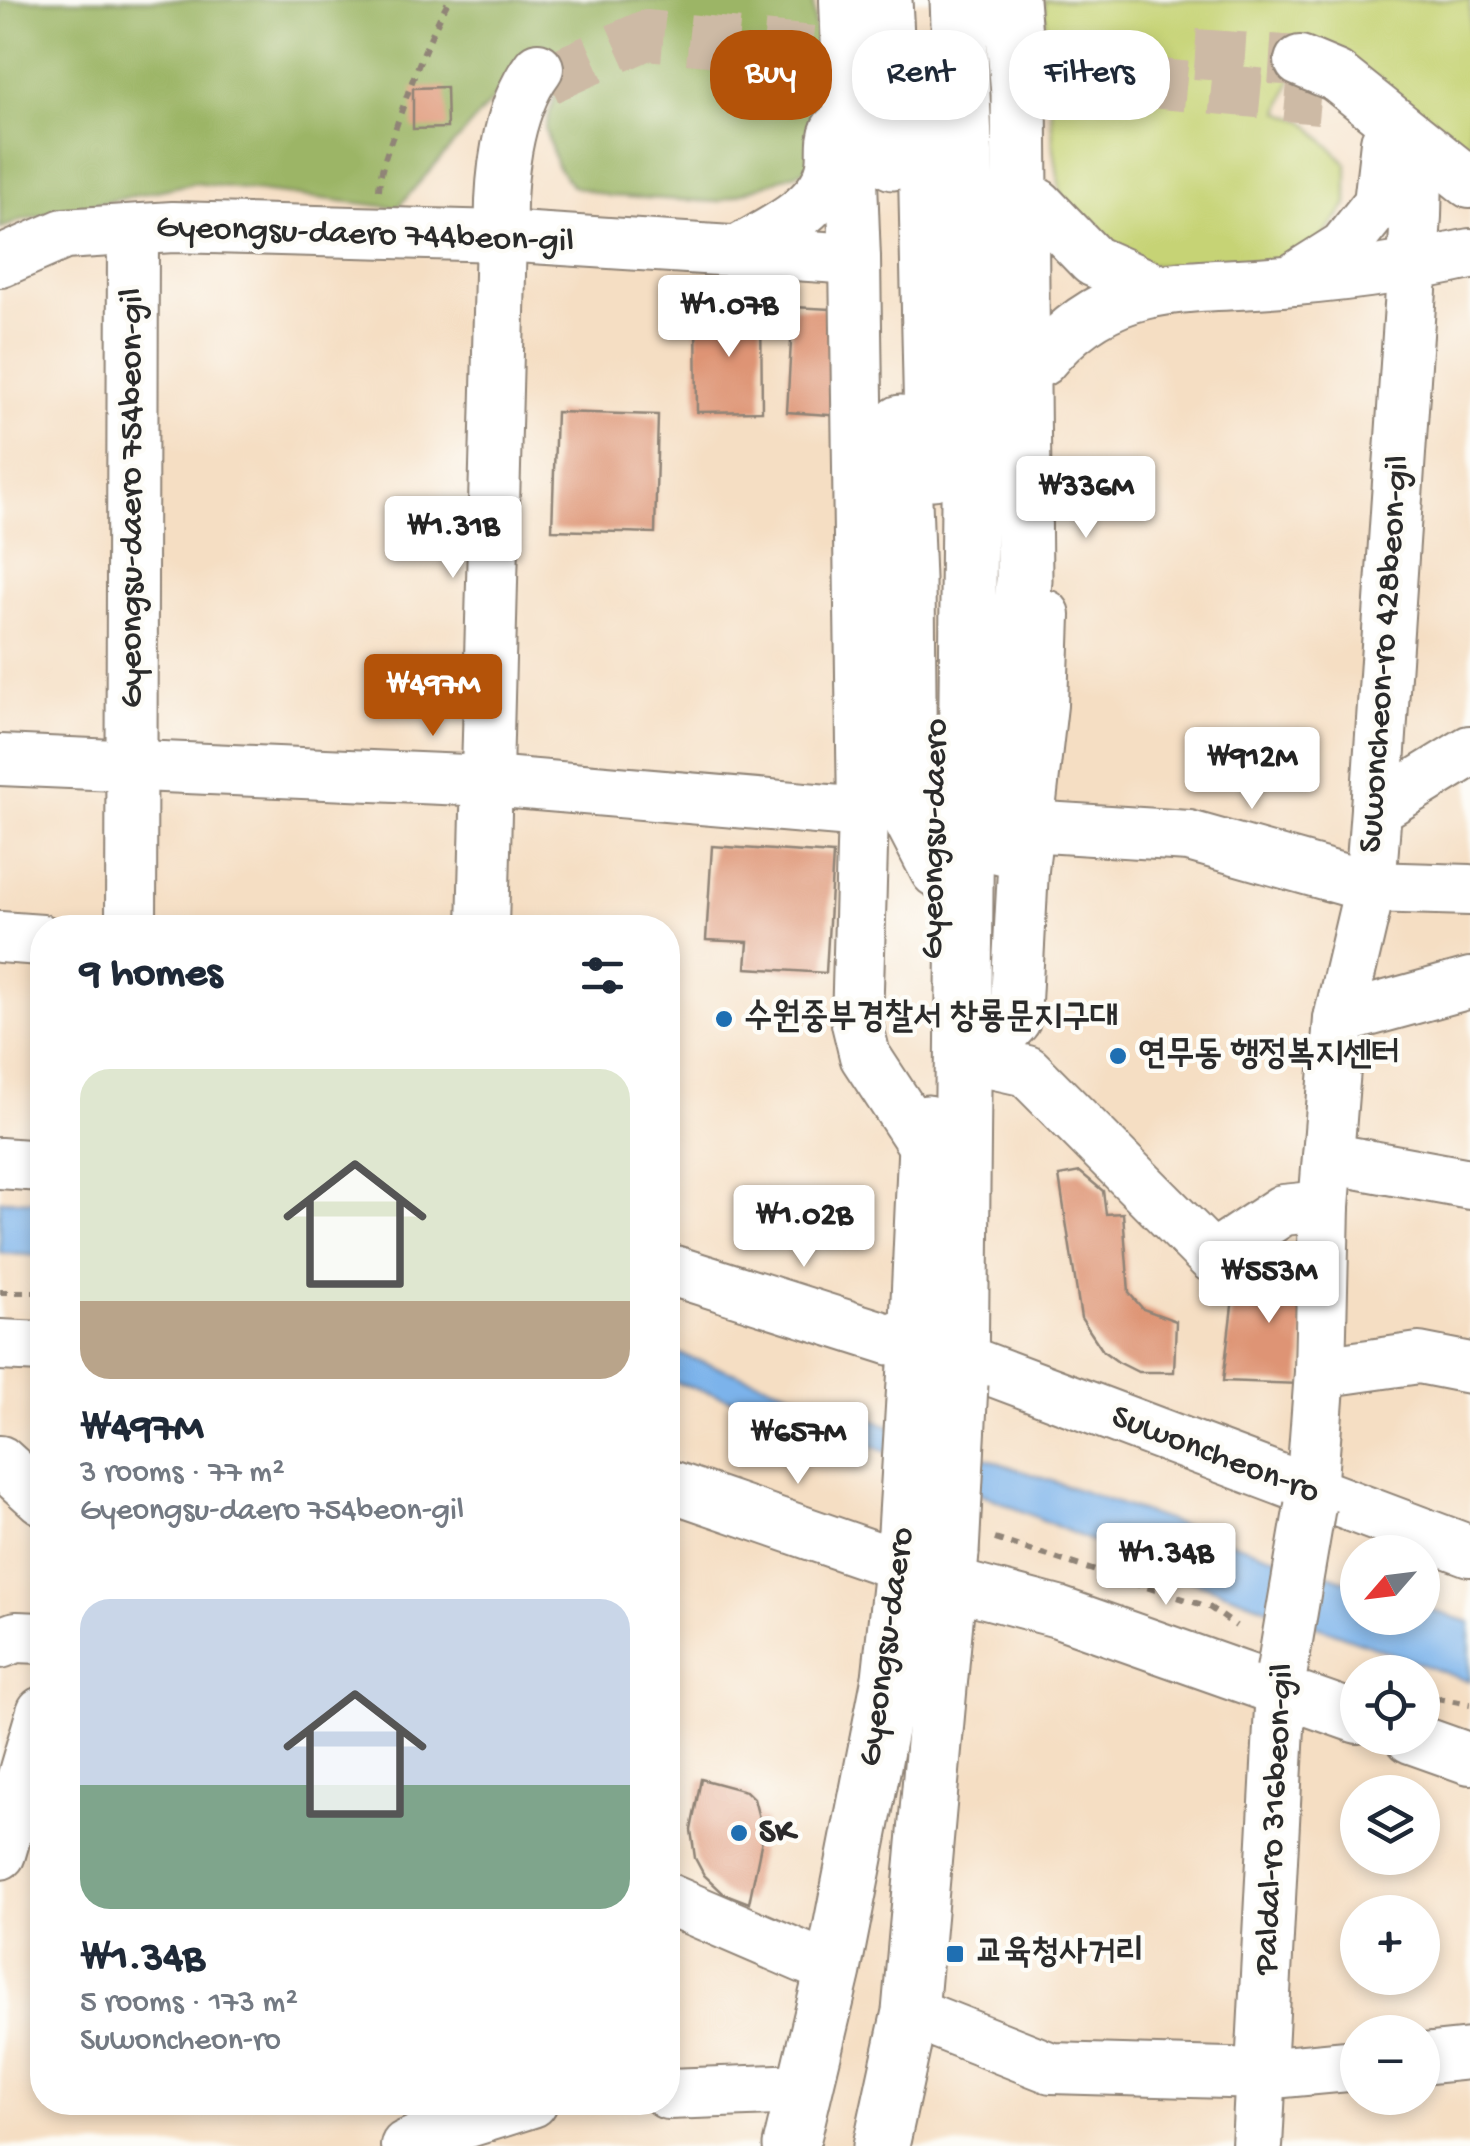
<!DOCTYPE html>
<html lang="en">
<head>
<meta charset="utf-8">
<style>
  :root { --surface:#fff; --page:#f6f6f7; --text:#1f2937; --muted:#747a83; --accent:#b45309 }
  body { margin:0; font-family:"Gochi Hand","Poor Story",sans-serif; background:var(--page); color:var(--text); height:100vh; display:flex; flex-direction:column; font-size:38px; white-space:nowrap }
  * { box-sizing:border-box; margin:0 }
  p { font-size:32px; color:var(--muted) }
  .icon { flex:none; width:55px; height:55px; fill:none; stroke:currentColor; stroke-width:2; stroke-linecap:round; stroke-linejoin:round }
  .map { position:relative; flex:1; overflow:hidden }
  .side { position:absolute; left:30px; top:915px; width:650px; height:1200px; display:flex; flex-direction:column; background:var(--surface); border-radius:40px; box-shadow:0 5px 15px #0003 }
  .side>* { flex:none }
  .hud { position:absolute; left:710px; top:30px; width:610px; height:90px; display:flex; gap:20px }
  .needle { width:65px; rotate:242deg }
  .controls { position:absolute; left:1340px; top:1535px; display:grid; gap:20px }
  .controls a { display:grid; place-items:center; width:100px; height:100px; border-radius:50%; background:var(--surface); box-shadow:0 5px 15px #0003; font-size:50px }
  .price { position:absolute; translate:-50% -85px; padding:0 22px; border-radius:10px; background:#fff; color:#222; font-size:32px; line-height:65px; filter:drop-shadow(0 2px 5px #0008) }
  .price::after { content:''; position:absolute; left:50%; top:60px; width:30px; height:22px; margin-left:-15px; background:inherit; clip-path:polygon(0 0,100% 0,50% 100%) }
  .price.selected { background:var(--accent); color:#fff }
  ul { padding:0; list-style:none }
  li { display:grid; align-content:center; gap:20px; height:530px; padding:0 50px }
  li span { display:grid; place-items:center; height:310px; border-radius:30px; color:#555 }
  li>.icon { margin-inline-start:auto }
  span .icon { width:180px; height:180px; fill:#fffc; stroke-width:1 }
  li b { font-size:42px }
  h2 { display:flex; justify-content:space-between; align-items:center; height:120px; padding:0 50px; font-size:42px }
  .tag { padding:0 35px; border-radius:40px; background:var(--surface); box-shadow:0 5px 15px #0003; font-size:35px; line-height:90px }
  .tag.selected { background:var(--accent); color:#fff }
  .map>svg:first-child { display:block }
  .green { fill:#c6d375; stroke:#787f50; stroke-width:2.5 }
  .forest { fill:#9cb566; stroke:#647048; stroke-width:2.5 }
  .water { fill:#7bb3eb; stroke:#536f8b; stroke-width:2.5 }
  .building { fill:#de9474 }
  .lines { fill:none; stroke-linecap:round; stroke-linejoin:round }
  .minor-tunnel { stroke:#cdbaa5; stroke-width:50; stroke-dasharray:50 25; stroke-linecap:butt }
  .minor-casing { stroke:#908477; stroke-width:54 }
  .major-casing { stroke:#908477; stroke-width:59 }
  .path { stroke:#908477; stroke-width:6; stroke-dasharray:8 8; stroke-linecap:butt }
  .minor { stroke:#fff; stroke-width:50 }
  .major { stroke:#fff; stroke-width:55 }
  .minor-bridge-casing { stroke:#908477; stroke-width:54; stroke-linecap:butt }
  .major-bridge-casing { stroke:#908477; stroke-width:59; stroke-linecap:butt }
  .minor-bridge { stroke:#fff; stroke-width:50 }
  .major-bridge { stroke:#fff; stroke-width:55 }
  .poi-dot { fill:#1f6fb2; stroke:#fdfcf7; stroke-width:4 }
  .labels { text-anchor:middle; dominant-baseline:central; stroke-width:9; stroke-linejoin:round; paint-order:stroke }
  .street-label { font-size:35px; fill:#2b2b2b; stroke:#fdfcf7 }
  .poi-label { font-size:35px; font-weight:bold; fill:#2b2b2b; stroke:#fdfcf7; text-anchor:start }
</style>
</head>
<body>
<div class="map">
<svg width="1470" height="2146" viewBox="0 0 1470 2146">
  <rect width="100%" height="100%" fill="#fdfcf7"/>
  <filter id="ink" filterUnits="userSpaceOnUse"><feTurbulence type="fractalNoise" baseFrequency=".01" numOctaves="2"/><feDisplacementMap in="SourceGraphic" scale="20" xChannelSelector="R" yChannelSelector="G"/><feConvolveMatrix kernelMatrix="1 2 1 2 8 2 1 2 1" color-interpolation-filters="sRGB"/></filter>
  <filter id="wash" filterUnits="userSpaceOnUse"><feTurbulence type="fractalNoise" baseFrequency=".0048" numOctaves="4" result="noise"/><feDisplacementMap in="SourceGraphic" scale="40" xChannelSelector="R" yChannelSelector="G"/><feGaussianBlur stdDeviation="2.25" result="paint"/><feColorMatrix in="noise" values="0 0 0 0 0 0 0 0 0 0 0 0 0 0 0 0 0 1.4 0 .05"/><feComposite in="paint" operator="in"/></filter>
  <g filter="url(#wash)">
    <rect width="100%" height="100%" fill="#f5dec3"/>
    <!-- green -->
    <path class="green" d="M1044,0h426v176l-168,-128 -22,64 25,9 42,43v41l-31,42 -35,20 -162,-2 -57,-62 -9,-61z"/>
    <!-- forest -->
    <path class="forest" d="M0,0h813l11,163 -106,39 -109,-6 -37,-10 -15,-20 -12,-37 10,-35 21,-21 -32,-24 -25,21 -122,138 -203,-25 -172,37 -22,9z"/>
    <!-- water -->
    <g class="water">
      <path d="M0,1200l42,1v55l-42,-3z"/>
      <path d="M668,1350l689,235 1,33h64l1,-10 47,14v60l-347,-127 -285,-124 -170,-51z"/>
    </g>
    <g id="blocks">
      <!-- building -->
      <g class="building">
        <path d="M446,87l1,41 -34,1v-41z"/>
        <path d="M793,307l56,3 -6,106 -56,-4z"/>
        <path d="M696,309h65l1,102 -65,1z"/>
        <path d="M556,412l102,3 -3,118 -103,-3z"/>
        <path d="M712,846l121,8 -7,119 -80,-5 2,-26 -42,-2z"/>
        <path d="M1080,1172l23,19 3,23 17,-1 6,80 14,16 33,12 -2,51h-36l-20,-10 -15,-11 -22,-33 -22,-142z"/>
        <path d="M1307,1249l-6,135 -78,-3 11,-92z"/>
        <path d="M701,1779l45,12 8,8 5,19 7,2 -17,83 -26,-10 -19,-18 -9,-17 -4,-28z"/>
      </g>
    </g>
  </g>
  <g filter="url(#ink)">
    <use href="#blocks" fill-opacity="0" stroke="#908477" stroke-width="2.5"/>
    <g class="lines">
      <!-- minor-tunnel -->
      <g class="minor-tunnel">
        <path d="M1195,54l105,7"/>
        <path d="M548,79l98,-44 674,64"/>
      </g>
      <!-- minor casing -->
      <g class="minor-casing">
        <g id="minor">
          <path d="M845,0l10,259 8,554 -6,210 8,33 61,93"/>
          <path d="M1300,61l36,15 134,107"/>
          <path d="M1038,204l55,57 64,28"/>
          <path d="M736,252c33,-19 85,-42 95,-82 4,-14 -1,-27 5,-40"/>
          <path d="M0,262l64,-28 109,-7 328,9 354,23"/>
          <path d="M1295,278l49,-31 35,-44 7,-61"/>
          <path d="M1041,361c74,-90 152,-70 254,-81 59,-5 117,-13 175,-26"/>
          <path d="M0,760l489,21 374,32"/>
          <path d="M1376,809l94,-58"/>
          <path d="M1028,826l161,10 181,51 100,3"/>
          <path d="M131,928l2,-698"/>
          <path d="M483,928l18,-692c-2,-53 5,-125 37,-168"/>
          <path d="M0,937l42,3"/>
          <path d="M1339,1019l131,-36"/>
          <path d="M992,1045l23,-25 8,-150 19,-165 3,-90"/>
          <path d="M991,1063l36,8 185,186 71,-47 41,-4"/>
          <path d="M1328,1158l142,26"/>
          <path d="M0,1163l42,3"/>
          <path d="M668,1269l249,79"/>
          <path d="M0,1345l42,2"/>
          <path d="M961,1359l509,192"/>
          <path d="M1320,1372l99,-14 51,10"/>
          <path d="M0,1461l42,38"/>
          <path d="M668,1485l234,81"/>
          <path d="M1310,1506l10,-134 4,-166 15,-187 31,-132 6,-78 40,-593 1,-42 -7,-38"/>
          <path d="M948,1583l110,29 300,106"/>
          <path d="M0,1643l16,-6 26,1"/>
          <path d="M1411,1738l59,21"/>
          <path d="M0,1854l42,-142"/>
          <path d="M668,1899l165,71"/>
          <path d="M910,2012l141,56 211,6 96,-9"/>
          <path d="M1422,2059l48,-5"/>
          <path d="M668,2094l136,-5"/>
          <path d="M406,2146l30,-14 96,-30"/>
          <path d="M1257,2146l25,-476"/>
        </g>
      </g>
      <!-- major casing -->
      <g class="major-casing">
        <g id="major">
          <path d="M884,0l9,162"/>
          <path d="M958,0l13,306 -11,1078"/>
          <path d="M925,103l8,369"/>
          <path d="M901,423l6,156 2,235 29,56"/>
          <path d="M1000,846l24,-266 -5,-486 -8,-94"/>
          <path d="M916,1366l11,-243"/>
          <path d="M791,2146l42,-176 57,-292 16,-146"/>
          <path d="M881,2146l29,-134 41,-459"/>
        </g>
      </g>
      <!-- path -->
      <g class="path">
        <path d="M379,190c1,-21 9,-40 16,-60 15,-45 31,-88 54,-130"/>
        <path d="M0,1292h42"/>
        <path d="M995,1539l214,68 27,19"/>
        <path d="M1437,1698l33,6"/>
      </g>
      <!-- minor -->
      <use href="#minor" class="minor"/>
      <!-- major -->
      <use href="#major" class="major"/>
      <!-- minor-bridge casing -->
      <g class="minor-bridge-casing">
        <path id="minor-bridge" d="M1282,1670l28,-164"/>
      </g>
      <!-- major-bridge casing -->
      <g class="major-bridge-casing">
        <g id="major-bridge">
          <path d="M906,1532l10,-166"/>
          <path d="M951,1553l9,-169"/>
        </g>
      </g>
      <!-- minor-bridge -->
      <use href="#minor-bridge" class="minor-bridge"/>
      <!-- major-bridge -->
      <use href="#major-bridge" class="major-bridge"/>
    </g>
  </g>
  <!-- markers -->
  <g class="poi-dot">
    <circle cx="724" cy="1019" r="10"/>
    <circle cx="1118" cy="1056" r="10"/>
    <circle cx="739" cy="1833" r="10"/>
    <rect x="945" y="1944" width="20" height="20" rx="5"/>
  </g>
  <g class="labels">
    <!-- street labels -->
    <g class="street-label">
      <text transform="translate(365 236) rotate(2)">Gyeongsu-daero 744beon-gil</text>
      <text transform="translate(133 498) rotate(-90)">Gyeongsu-daero 754beon-gil</text>
      <text transform="translate(1386 654) rotate(-86)">Suwoncheon-ro 428beon-gil</text>
      <text transform="translate(936 839) rotate(-89)">Gyeongsu-daero</text>
      <text transform="translate(1215 1456) rotate(21)">Suwoncheon-ro</text>
      <text transform="translate(888 1647) rotate(-82)">Gyeongsu-daero</text>
      <text transform="translate(1276 1819) rotate(-87)">Paldal-ro 316beon-gil</text>
    </g>
    <!-- poi labels -->
    <g class="poi-label">
      <text x="744" y="1019">수원중부경찰서 창룡문지구대</text>
      <text x="1138" y="1056">연무동 행정복지센터</text>
      <text x="759" y="1833">SK</text>
      <text x="975" y="1954">교육청사거리</text>
    </g>
  </g>
</svg>
<div class="controls">
<a><svg class="needle" viewBox="-14 -14 28 28"><path d="M0-13l5 13h-10z" fill="#e53935"/><path d="M0 13l5-13h-10z" fill="#747a83"/></svg></a>
<a><svg class="icon" aria-label="locate" viewBox="0 0 24 24"><circle cx="12" cy="12" r="6"/><path d="M12 2v4M12 18v4M2 12h4M18 12h4"/></svg></a>
<a><svg class="icon" aria-label="layers" viewBox="0 0 24 24"><path d="M12 4l9 5-9 5-9-5zM3 14l9 5 9-5"/></svg></a>
<a>+</a>
<a>−</a>
</div>
<b class="price" style="left:729px;top:360px">₩1.07B</b>
<b class="price" style="left:1086px;top:541px">₩336M</b>
<b class="price" style="left:453px;top:581px">₩1.31B</b>
<b class="price selected" style="left:433px;top:739px">₩497M</b>
<b class="price" style="left:1252px;top:812px">₩912M</b>
<b class="price" style="left:804px;top:1270px">₩1.02B</b>
<b class="price" style="left:1269px;top:1326px">₩553M</b>
<b class="price" style="left:798px;top:1487px">₩657M</b>
<b class="price" style="left:1166px;top:1608px">₩1.34B</b>
<div class="hud">
<a class="tag selected">Buy</a>
<a class="tag">Rent</a>
<a class="tag">Filters</a>
</div>
<section class="side">
<h2>9 homes<svg class="icon" aria-label="filters" viewBox="0 0 24 24"><path d="M4 7h16M4 17h16"/><circle cx="9" cy="7" r="2"/><circle cx="15" cy="17" r="2"/></svg></h2>
<ul>
<li><span style="background:linear-gradient(#dfe7d0 75%,#b9a48a 0)"><svg class="icon" aria-label="home" viewBox="0 0 24 24"><path d="M3 11l9-7 9 7M6 9v11h12V9"/></svg></span><div><b>₩497M</b><p>3 rooms · 77 m²</p><p>Gyeongsu-daero 754beon-gil</p></div></li>
<li><span style="background:linear-gradient(#c9d6e8 60%,#7fa58c 0)"><svg class="icon" aria-label="home" viewBox="0 0 24 24"><path d="M3 11l9-7 9 7M6 9v11h12V9"/></svg></span><div><b>₩1.34B</b><p>5 rooms · 173 m²</p><p>Suwoncheon-ro</p></div></li>
</ul>
</section>
</div>
</body>
</html>
